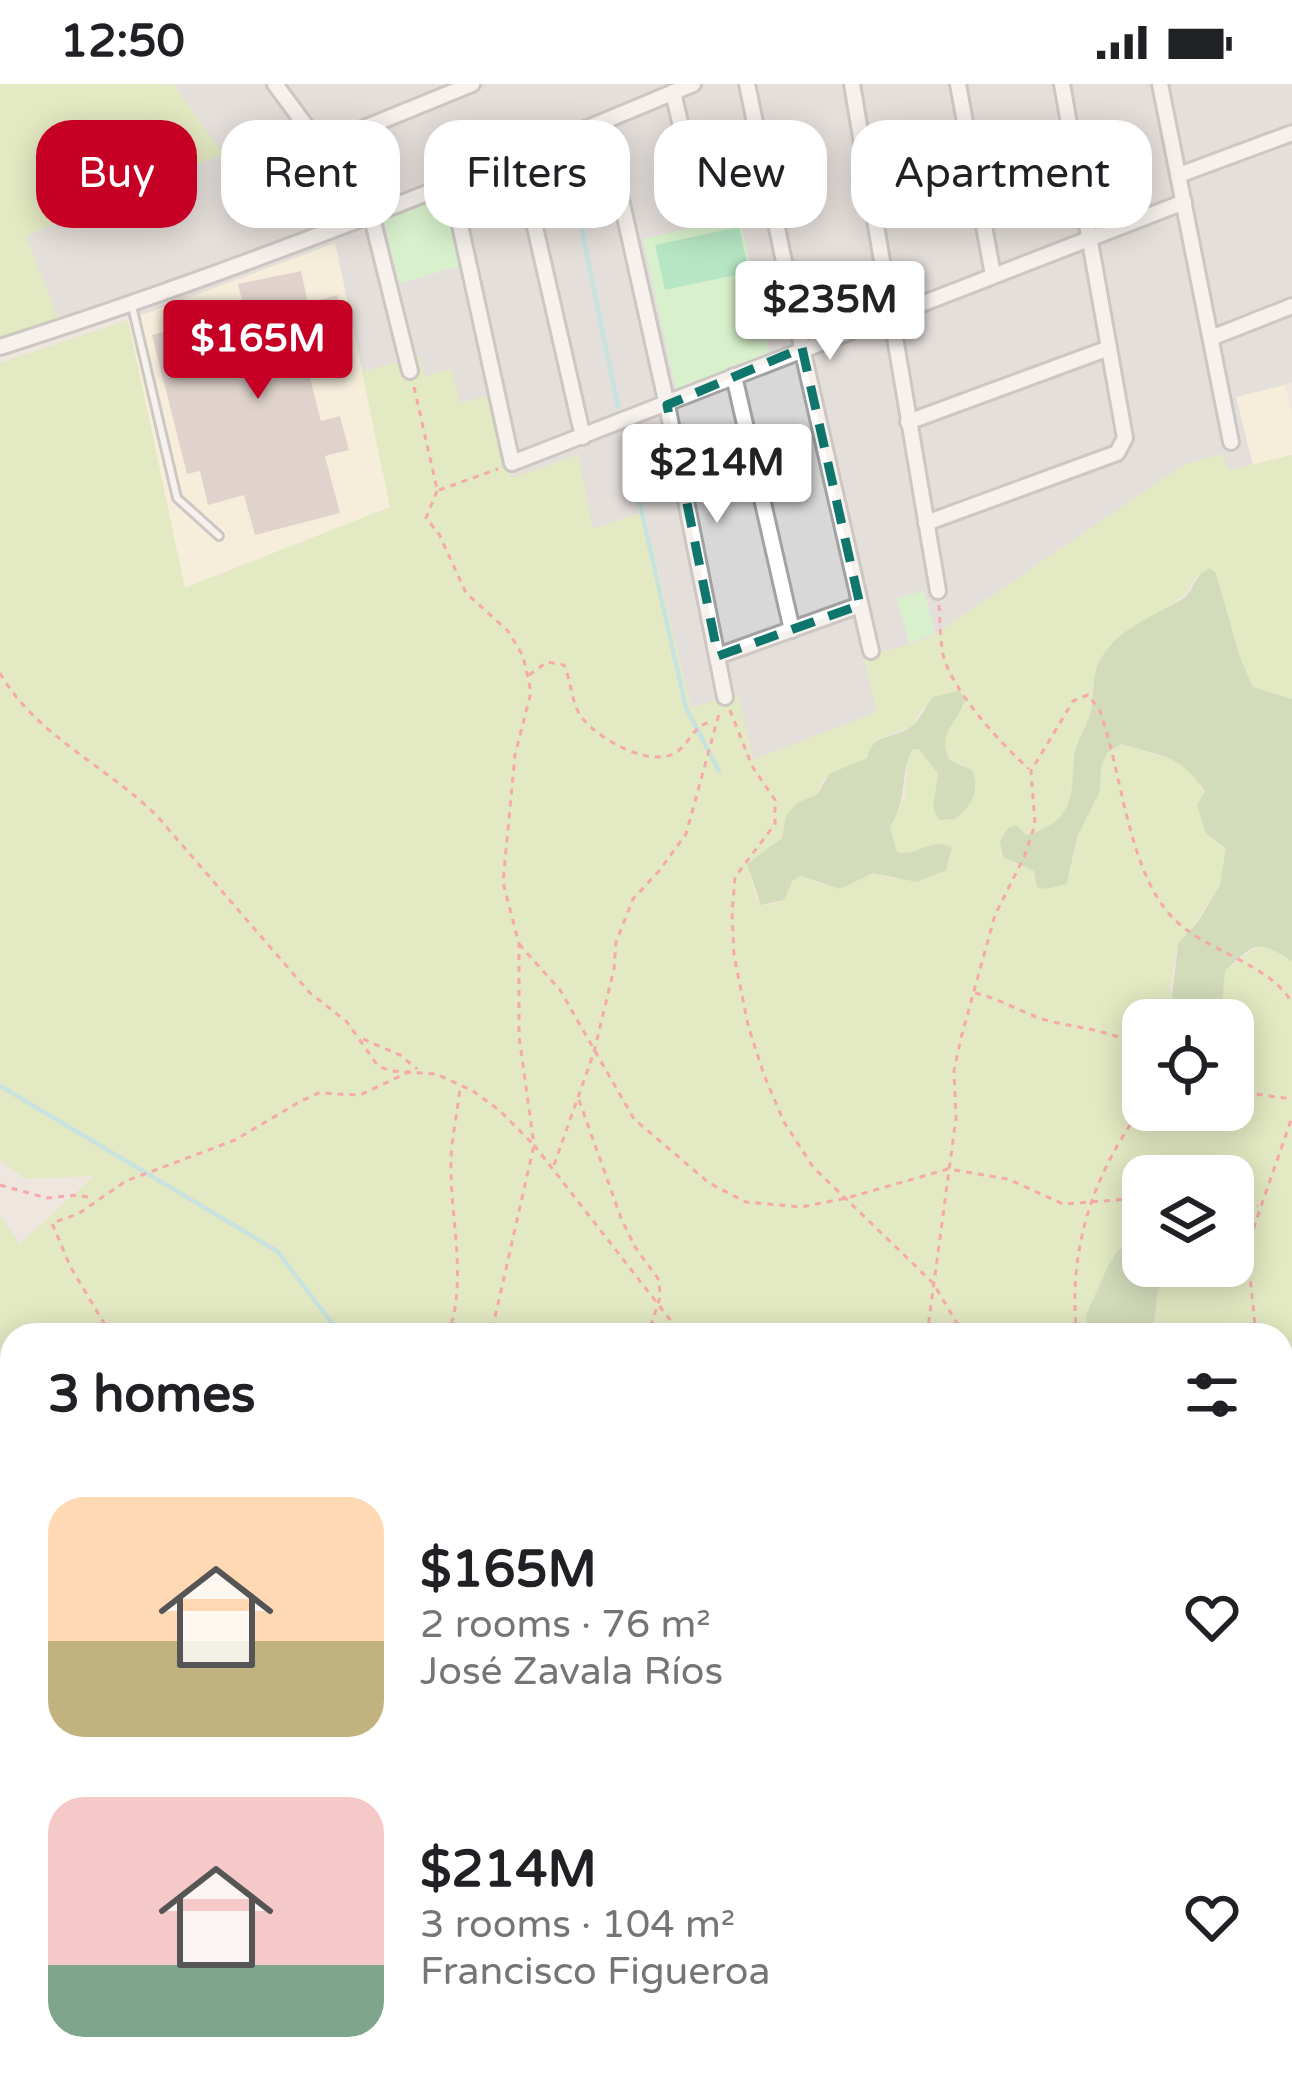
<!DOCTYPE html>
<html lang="en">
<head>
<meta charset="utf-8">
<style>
  :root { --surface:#fff; --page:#f2f2f2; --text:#202124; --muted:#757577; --accent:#c60025 }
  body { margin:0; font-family:"Varela Round",sans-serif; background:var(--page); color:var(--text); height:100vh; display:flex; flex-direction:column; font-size:45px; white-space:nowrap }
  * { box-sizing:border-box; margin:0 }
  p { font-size:39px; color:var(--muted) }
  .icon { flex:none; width:66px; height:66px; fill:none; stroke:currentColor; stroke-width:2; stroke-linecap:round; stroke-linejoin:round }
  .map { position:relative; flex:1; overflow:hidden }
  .panel { position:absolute; left:0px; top:1239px; width:1293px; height:768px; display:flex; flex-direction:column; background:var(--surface); border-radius:36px 36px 0 0; box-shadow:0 6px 30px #0003 }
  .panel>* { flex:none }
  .top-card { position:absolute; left:36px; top:36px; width:1221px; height:108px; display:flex; gap:24px }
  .tools { position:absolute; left:1122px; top:915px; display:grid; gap:24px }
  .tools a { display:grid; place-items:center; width:132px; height:132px; border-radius:24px; background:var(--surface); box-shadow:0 6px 30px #0003; font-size:60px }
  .price { position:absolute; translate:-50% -102px; padding:0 27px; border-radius:12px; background:#fff; color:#222; font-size:39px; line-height:78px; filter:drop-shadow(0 3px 6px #0008) }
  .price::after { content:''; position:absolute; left:50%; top:72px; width:36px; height:27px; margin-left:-18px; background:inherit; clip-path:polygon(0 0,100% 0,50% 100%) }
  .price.active { background:var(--accent); color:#fff }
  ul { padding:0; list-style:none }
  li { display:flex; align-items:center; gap:36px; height:300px; padding:0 48px }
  li span { display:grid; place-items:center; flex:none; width:336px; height:240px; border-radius:36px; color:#555 }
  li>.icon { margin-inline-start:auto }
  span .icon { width:144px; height:144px; fill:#fffc; stroke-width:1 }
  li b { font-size:51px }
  h2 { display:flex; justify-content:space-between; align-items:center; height:144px; padding:0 48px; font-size:51px }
  .chip { padding:0 42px; border-radius:36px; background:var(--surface); box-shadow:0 6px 30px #0003; font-size:42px; line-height:108px }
  .chip.active { background:var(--accent); color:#fff }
  .status { display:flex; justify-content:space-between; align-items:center; height:84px; padding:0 60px; background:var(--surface); direction:ltr }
  .status svg { height:33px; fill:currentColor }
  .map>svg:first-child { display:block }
  .residential { fill:#d9d8d8 }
  .education { fill:#fff7d7 }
  .grass { fill:#d4ee9f; fill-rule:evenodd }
  .forest { fill:#afd18f }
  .park { fill:#bdfeb5 }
  .pitch { fill:#74e6a5 }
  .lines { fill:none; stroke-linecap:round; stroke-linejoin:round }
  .stream { stroke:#9adee0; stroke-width:4.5 }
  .building { fill:#cebdb8 }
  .lane-casing { stroke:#a2a2a2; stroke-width:12 }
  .street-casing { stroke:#a2a2a2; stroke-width:20 }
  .secondary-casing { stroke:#746b00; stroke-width:24 }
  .path { stroke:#ff5f6c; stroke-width:3; stroke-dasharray:6 6; stroke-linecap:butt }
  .lane { stroke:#fff; stroke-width:6 }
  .street { stroke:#fff; stroke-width:14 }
  .secondary { stroke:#fff4ac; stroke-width:18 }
  .marked { fill:none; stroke:#0f766e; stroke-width:9; stroke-dasharray:24 15; stroke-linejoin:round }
</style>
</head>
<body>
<div class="status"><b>12:50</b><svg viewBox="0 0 49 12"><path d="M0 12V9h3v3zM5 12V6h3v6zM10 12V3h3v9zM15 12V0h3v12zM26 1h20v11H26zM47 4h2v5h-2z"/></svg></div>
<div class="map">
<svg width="1292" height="2007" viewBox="0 0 1292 2007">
  <rect width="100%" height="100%" fill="#eee6df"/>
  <!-- residential -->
  <path class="residential" d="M173,0h1119v298l-7,3 7,28v42l-65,16 -42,-7 -255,174 -65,20 13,54 -126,48 -61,-51 -47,-198 -51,18 -82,-51 -21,-82 -30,7 -36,-27 -62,-4 29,135 -263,-187 -8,-22 -61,23 -34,-85 197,-82z"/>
  <!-- education -->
  <g class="education">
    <path d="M335,159l56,264 -207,81 -56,-268z"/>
    <path d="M1285,301l7,28v42l-39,10 -17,-68z"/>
  </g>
  <!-- grass -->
  <g class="grass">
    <path d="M0,0h173l50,70 -197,82 33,85 -59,17z"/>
    <path d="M128,236l57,268 205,-81 -28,-135 57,-16 6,20 27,-7 8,34 30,-8 21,83 67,-23 15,74 51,-18 47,197 47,-14 15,66 124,-48 -13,-54 66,-20 255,-174 38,-10 5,16 64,-15v244l-39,-12 -13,-30 -24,-84 -20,3c-19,43 -80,43 -99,91 -6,14 -3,32 -7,46 -4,15 -15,28 -16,44 -3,41 1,64 -47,78l-16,29 59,13 7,-40 23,-46 1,-24 7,-15 13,-8c72,24 78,13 92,95l14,9 -7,37 -44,66 -6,38 6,15 17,16h-50v90h90v-90h-12l4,-49 35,-27 32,17v802l-11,6v-434h-128l5,-45 19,-24h56v-90h-90v63l-25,11 -9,14 -23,51 2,20h-736l-7,-5 -16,5h-317v210l-12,-11v-318l20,28 74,-68 -69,3 -25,-19v-797zM965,621c-11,19 -30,31 -15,55l15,5 -3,49 -15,7 -14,-13 5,-33 -19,-27 -11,8 -3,41 -15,30 7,25 8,3 31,-11 -41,35 -22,-6 -48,12 -24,-9 -8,4 -9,20 -15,6 -12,-6 -10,-36 35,-26c9,-26 13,-30 36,-44l4,-14 45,-22 10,-19 33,-12 12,-18z"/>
    <path d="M0,1839l12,13v120l-12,10z"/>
  </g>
  <!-- forest -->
  <g class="forest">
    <path d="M1210,484l6,5 24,84 13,30 39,12v262c-37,-22 -35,-19 -67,10l-4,49h-28l-21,-23 6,-53 21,-24 21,-35 6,-37 -20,-14 -9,-29 8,-14c-27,-38 -43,-34 -84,-47l-13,8 -7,15 -1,24 -23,46 -10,47 -22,5 -8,-2 -3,-16 -31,-14 -3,-16 8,-13 8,-3 11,10c46,-14 45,-37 47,-78 1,-15 12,-28 16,-43 5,-17 1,-39 10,-54 17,-31 52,-43 81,-60 14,-8 12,-25 29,-32z"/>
    <path d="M958,607l7,6c-3,25 -31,34 -15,63l22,10c8,20 1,35 -17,49l-16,1 -6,-12 5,-34 -19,-25 -7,1c-13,25 -3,47 -22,77l7,25c19,6 35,-17 55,-4l-6,22 -29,12 -44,-9 -33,16 -39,-13 -8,4 -9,20 -23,5 -14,-41 35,-26 4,-22 11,-13 21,-9 11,-20 38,-16c6,-28 31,-17 48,-35 7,-7 11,-18 18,-26z"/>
    <path d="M1143,1155v27h34l-19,24 -5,45h-65l-2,-20 23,-51 9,-14z"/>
    <path d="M0,1450l12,11v391l-12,-13z"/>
    <path d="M1292,1811v194l-46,2 -16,-12h51v-182z"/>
    <path d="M12,1972v23h563l-26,12h-549v-25z"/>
  </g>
  <!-- park -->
  <g class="park">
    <path d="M446,108l15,74 -62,17 -16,-67z"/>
    <path d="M740,133l29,135 -92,42 -34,-155z"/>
    <path d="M924,507l11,43 -26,9 -12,-45z"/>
  </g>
  <!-- pitch -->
  <path class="pitch" d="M739,143l10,45 -84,18 -10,-45z"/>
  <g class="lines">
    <!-- stream -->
    <g class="stream">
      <path d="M565,63l53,260"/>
      <path d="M626,358l60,266 33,63"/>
      <path d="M0,1002l277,165 64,84"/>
    </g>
  </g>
  <!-- building -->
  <path class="building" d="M301,187l7,32 29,-8 14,52 -46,12 16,62 19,-5 9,34 -24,6 15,57 -85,22 -11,-40 -36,10 -8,-34 -13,3 -35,-139 23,-6 -2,-8 18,-4 2,8 52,-13 -7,-28z"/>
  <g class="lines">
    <!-- lane casing -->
    <g class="lane-casing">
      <path id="lane" d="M132,222l45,192 42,38"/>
    </g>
    <!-- street casing -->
    <g class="street-casing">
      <g id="street">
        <path d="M275,0l96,130 39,157"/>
        <path d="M747,0l55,264 69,303"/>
        <path d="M852,0l86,507"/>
        <path d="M958,0l35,191"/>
        <path d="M1160,0l71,358"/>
        <path d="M673,8l23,99"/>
        <path d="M604,39l63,282 58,292"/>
        <path d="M320,62l152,-62"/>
        <path d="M519,73l64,280"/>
        <path d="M1179,91l113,-42"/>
        <path d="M451,100l61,279 672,-261"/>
        <path d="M1211,254l81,-32"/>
        <path d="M0,263c235,-75 465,-167 693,-263"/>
        <path d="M734,292l58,254"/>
        <path d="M908,338l201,-74"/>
        <path d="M926,439l191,-70 8,-15 -63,-354"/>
        <path d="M718,572l142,-51"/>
      </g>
    </g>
    <!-- secondary casing -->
    <g class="secondary-casing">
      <g id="secondary">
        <path d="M1281,1715l11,-6"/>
        <path d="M687,2007l31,-12"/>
      </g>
    </g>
    <!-- path -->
    <g class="path">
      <path d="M414,303l23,102"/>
      <path d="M439,406l59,-21"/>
      <path d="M437,407l-11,27 13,16 27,59 42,38 15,25 8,36 -16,63 -12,127 16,62v92l15,109 148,190"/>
      <path d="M939,521c1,16 1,33 4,49 8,36 59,91 86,115"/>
      <path d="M0,589c35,62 108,94 157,143l152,176 38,30 31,44 13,5 45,3 37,17 26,19 35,35 -43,190"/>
      <path d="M529,591l18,-13 17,3c8,17 7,40 19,54 17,21 70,51 95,32 15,-12 14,-25 35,-30"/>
      <path d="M730,626l22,56 23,34v24l-40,53 -3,36 2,42 14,70 16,50 20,47 29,45 120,116 31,52"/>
      <path d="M519,860l41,46 74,129 75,64 37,19 55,5 46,-9 101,-29 60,10 55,25 80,-6"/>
      <path d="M975,909c27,6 48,21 74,28 34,8 62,9 94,27"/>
      <path d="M363,955l37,16 17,14"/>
      <path d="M1233,1007l59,8"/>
      <path d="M579,1016l42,118 14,29 24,33 1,17 -12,38"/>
      <path d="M554,1081l40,-113 20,-83 2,-27 17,-43 26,-28 27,-37 33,-120"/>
      <path d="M0,1101l47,13 30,-3 15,3"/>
      <path d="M1233,1121l25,1"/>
      <path d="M111,1251l-41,-69 -18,-43 26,-9 48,-33 109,-41 66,-39 18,-8 41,2 51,-24"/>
      <path d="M448,1251c20,-54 2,-116 3,-172 0,-25 7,-51 9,-76"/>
      <path d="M927,1251l29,-217 -2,-47 7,-33 34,-123 30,-60 10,-31 -4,-53 42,-70 15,-6 11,14c23,61 28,160 73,208 33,35 98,46 120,86"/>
      <path d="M1077,1251c-10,-83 16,-162 66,-228"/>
      <path d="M1256,1251l-9,-88 45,-130"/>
      <path d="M1281,1765l11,5"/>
      <path d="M1281,1802l11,-3"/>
      <path d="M0,1958l12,-2"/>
      <path d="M1016,1995l9,12"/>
      <path d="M284,2007l1,-12"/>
      <path d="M966,2007l5,-12"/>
    </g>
    <!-- lane -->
    <use href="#lane" class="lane"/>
    <!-- street -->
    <use href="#street" class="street"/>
    <!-- secondary -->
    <use href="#secondary" class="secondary"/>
  </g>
  <!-- marked area -->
  <path d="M0 0H1292V2007H0ZM802,264l58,257 -142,51 -51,-251z" fill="#eee6df" fill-opacity=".55" fill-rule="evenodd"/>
  <path class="marked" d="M802,264l58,257 -142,51 -51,-251z"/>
</svg>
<div class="tools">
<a><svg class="icon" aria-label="locate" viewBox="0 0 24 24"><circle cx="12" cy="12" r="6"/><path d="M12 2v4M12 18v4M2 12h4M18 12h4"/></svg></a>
<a><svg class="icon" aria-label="layers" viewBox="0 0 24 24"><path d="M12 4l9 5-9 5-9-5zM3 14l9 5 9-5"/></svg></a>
</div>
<b class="price" style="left:830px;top:279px">$235M</b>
<b class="price active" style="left:258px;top:318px">$165M</b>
<b class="price" style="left:717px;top:442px">$214M</b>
<div class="top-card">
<a class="chip active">Buy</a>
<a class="chip">Rent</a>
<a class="chip">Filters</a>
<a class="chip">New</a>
<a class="chip">Apartment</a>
</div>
<section class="panel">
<h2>3 homes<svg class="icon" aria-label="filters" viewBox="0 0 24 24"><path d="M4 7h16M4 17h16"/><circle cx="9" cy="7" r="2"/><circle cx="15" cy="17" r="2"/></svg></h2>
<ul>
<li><span style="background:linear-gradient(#ffd9b3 60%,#c2b280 0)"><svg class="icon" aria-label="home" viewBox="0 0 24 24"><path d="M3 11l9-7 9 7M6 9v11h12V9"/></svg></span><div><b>$165M</b><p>2 rooms · 76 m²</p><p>José Zavala Ríos</p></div><svg class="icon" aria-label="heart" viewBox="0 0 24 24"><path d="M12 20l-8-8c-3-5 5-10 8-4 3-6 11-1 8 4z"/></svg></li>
<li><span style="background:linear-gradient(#f6c9c9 70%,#7fa58c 0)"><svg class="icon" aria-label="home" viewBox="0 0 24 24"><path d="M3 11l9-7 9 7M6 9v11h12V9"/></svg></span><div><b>$214M</b><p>3 rooms · 104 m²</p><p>Francisco Figueroa</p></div><svg class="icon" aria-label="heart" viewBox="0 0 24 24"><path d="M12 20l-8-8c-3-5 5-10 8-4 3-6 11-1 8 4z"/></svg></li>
</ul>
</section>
</div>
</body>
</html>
